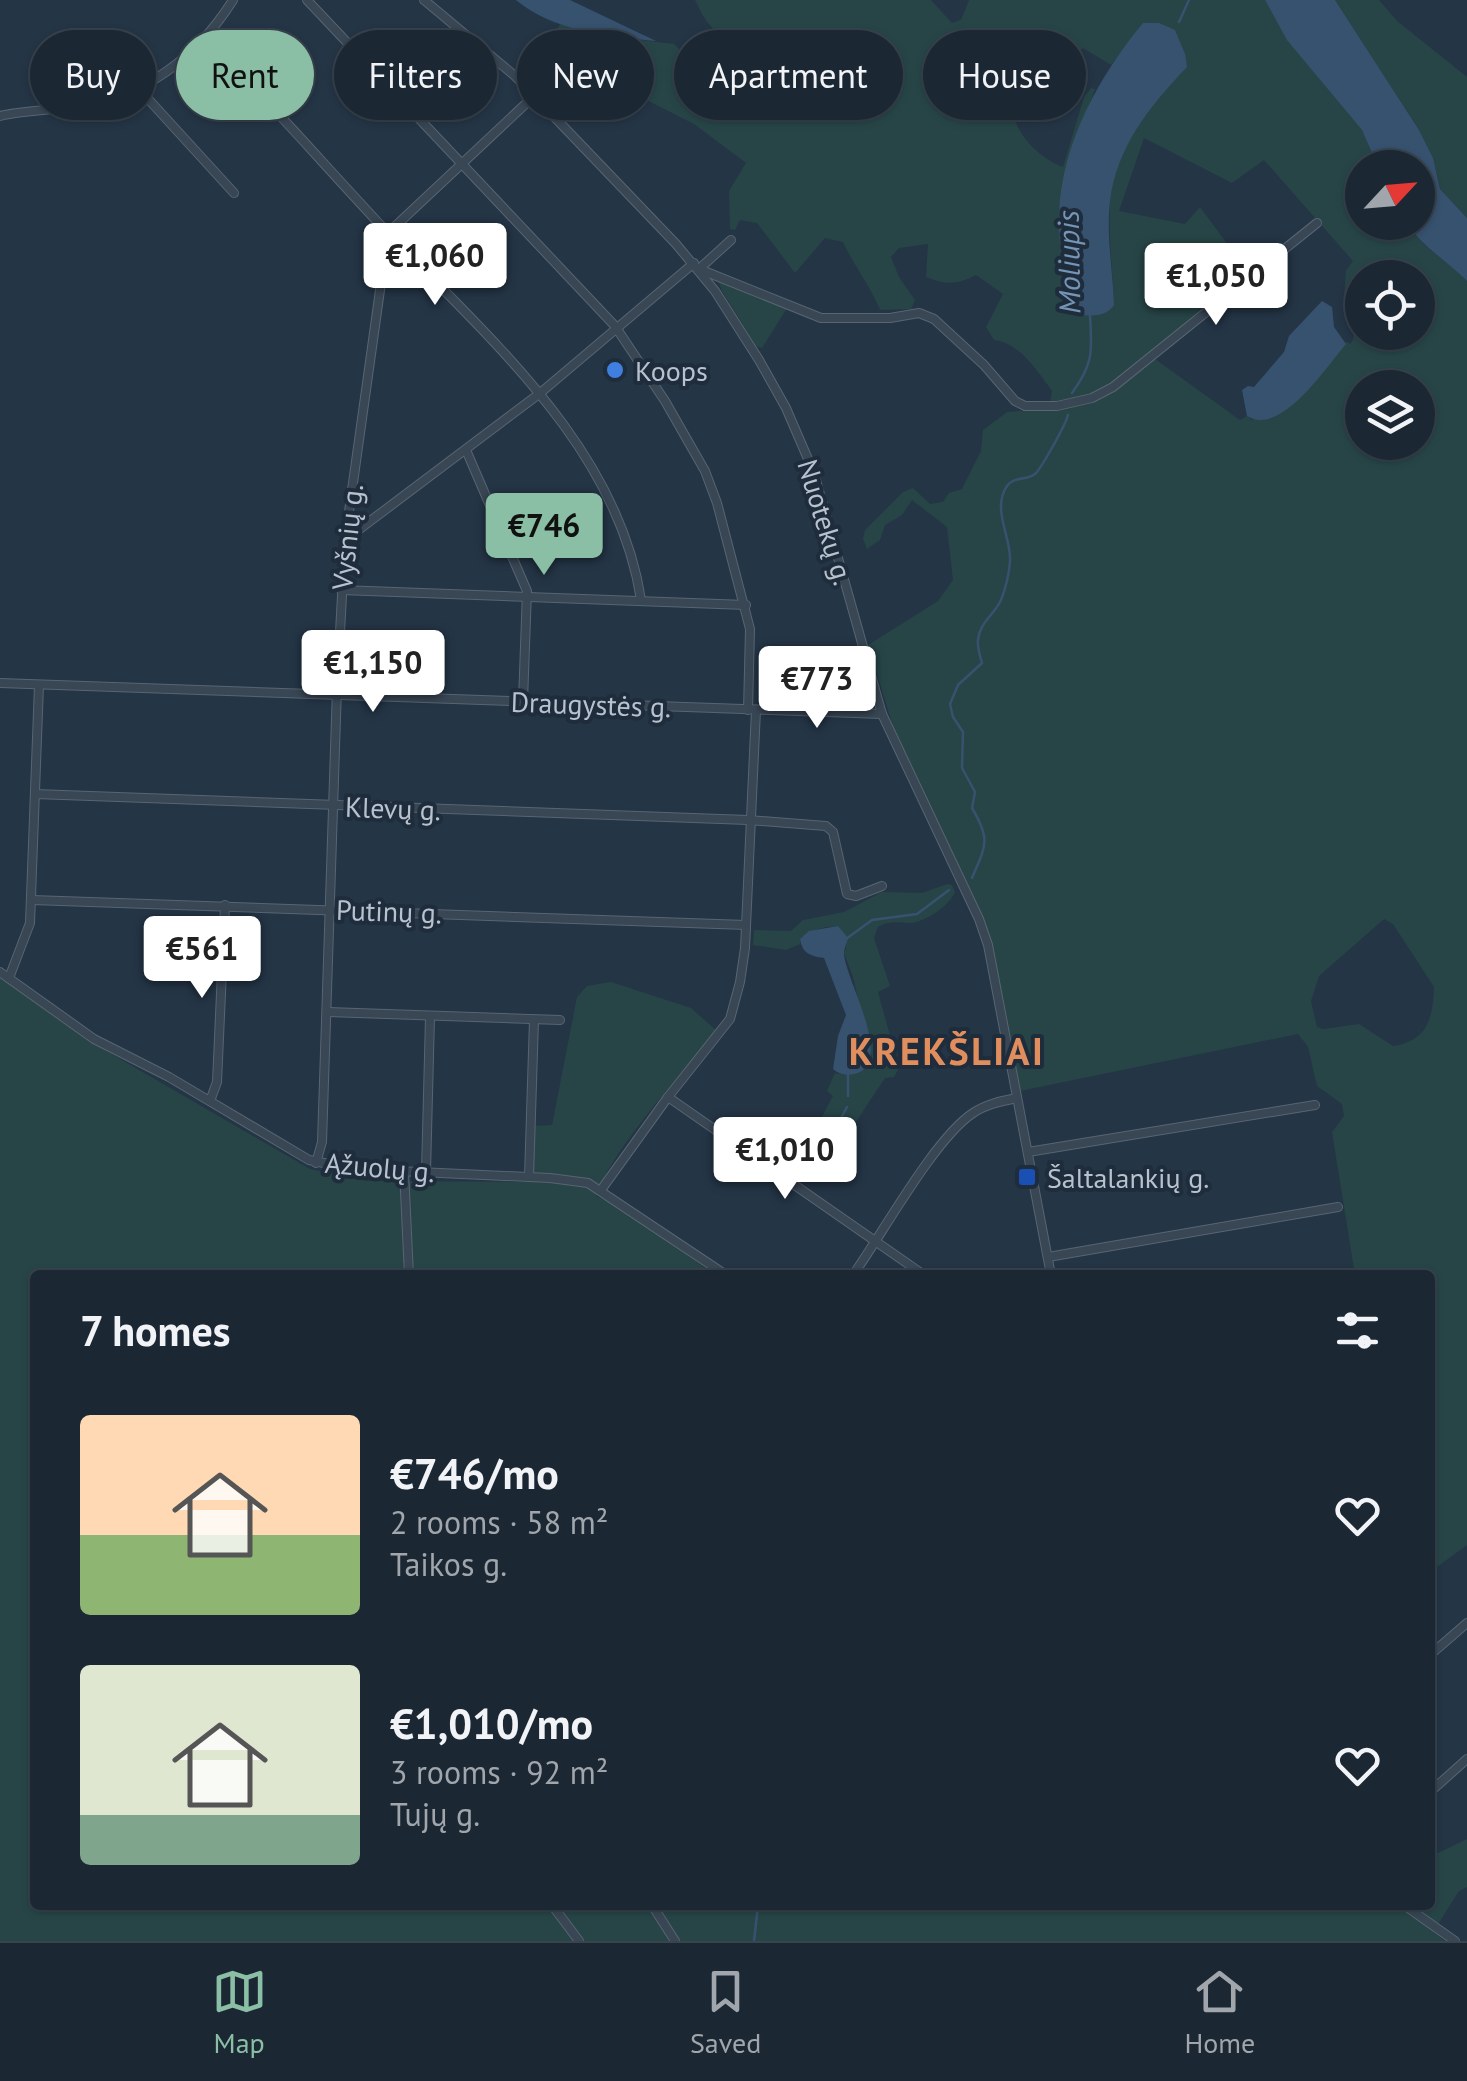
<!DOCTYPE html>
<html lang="en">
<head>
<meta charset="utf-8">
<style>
  :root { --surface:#1b2834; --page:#24303c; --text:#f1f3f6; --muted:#a0a6ac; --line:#39444f; --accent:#8abfa5 }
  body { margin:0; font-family:"PT Sans",sans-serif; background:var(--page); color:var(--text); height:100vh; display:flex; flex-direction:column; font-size:38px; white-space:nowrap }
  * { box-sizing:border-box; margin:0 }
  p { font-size:32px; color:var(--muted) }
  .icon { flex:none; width:55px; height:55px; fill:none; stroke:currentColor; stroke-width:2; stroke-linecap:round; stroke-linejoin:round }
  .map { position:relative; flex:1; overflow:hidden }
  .side { position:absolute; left:30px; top:1270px; width:1405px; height:640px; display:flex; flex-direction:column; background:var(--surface); border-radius:10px; box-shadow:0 2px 8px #0004,0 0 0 2px var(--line) }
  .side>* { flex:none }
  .banner { position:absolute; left:30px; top:30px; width:1408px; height:90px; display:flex; gap:20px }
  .needle { width:65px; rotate:64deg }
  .tools { position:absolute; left:1345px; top:150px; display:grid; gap:20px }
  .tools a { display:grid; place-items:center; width:90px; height:90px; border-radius:50%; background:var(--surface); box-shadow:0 2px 8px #0004,0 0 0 2px var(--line); font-size:50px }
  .price { position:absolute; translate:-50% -85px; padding:0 22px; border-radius:10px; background:#fff; color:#222; font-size:32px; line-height:65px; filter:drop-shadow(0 2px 5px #0008) }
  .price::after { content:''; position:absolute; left:50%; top:60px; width:30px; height:22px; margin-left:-15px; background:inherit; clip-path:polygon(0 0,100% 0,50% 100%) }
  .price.active { background:var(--accent); color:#111 }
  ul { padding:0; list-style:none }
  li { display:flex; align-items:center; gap:30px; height:250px; padding:0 50px }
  li span { display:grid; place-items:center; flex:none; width:280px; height:200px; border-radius:10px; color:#555 }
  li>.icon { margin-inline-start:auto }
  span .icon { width:120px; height:120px; fill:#fffc; stroke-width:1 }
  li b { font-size:42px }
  h2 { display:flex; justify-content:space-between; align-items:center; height:120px; padding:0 50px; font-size:42px }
  .chip { padding:0 35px; border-radius:45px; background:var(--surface); box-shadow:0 2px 8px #0004,0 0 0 2px var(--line); font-size:35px; line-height:90px }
  .chip.active { background:var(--accent); color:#111 }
  .dock { display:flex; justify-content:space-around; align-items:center; height:140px; border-top:2px solid var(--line); background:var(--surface); font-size:28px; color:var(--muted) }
  .dock a { display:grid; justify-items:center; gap:5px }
  .dock .active { color:var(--accent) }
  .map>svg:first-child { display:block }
  .green { fill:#274547; fill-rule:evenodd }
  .water { fill:#37526f }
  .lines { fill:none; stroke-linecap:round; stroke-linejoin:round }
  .stream { stroke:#37526f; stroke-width:2.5 }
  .minor-casing { stroke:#586572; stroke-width:10 }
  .minor { stroke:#394755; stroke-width:8 }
  .shop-dot { fill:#3f7fe0; stroke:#1e2c3b; stroke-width:4 }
  .transit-dot { fill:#1a4fb4; stroke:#1e2c3b; stroke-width:4 }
  .labels { text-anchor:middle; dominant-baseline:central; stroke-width:8; stroke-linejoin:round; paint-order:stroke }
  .poi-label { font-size:28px; fill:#b7c2ce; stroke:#1e2c3b; text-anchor:start }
  .street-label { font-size:28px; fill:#b7c2ce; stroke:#1e2c3b }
  .water-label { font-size:30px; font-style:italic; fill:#7495b5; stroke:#1e2c3b }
  .district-label { font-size:38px; font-weight:bold; letter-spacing:2.5px; fill:#e18e5f; stroke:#1e2c3b }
</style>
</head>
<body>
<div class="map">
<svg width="1467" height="1941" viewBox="0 0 1467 1941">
  <rect width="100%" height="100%" fill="#243546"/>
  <!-- green -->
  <g class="green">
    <path d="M695,0h236l21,23 9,-3 8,-20h296l23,40 74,90 16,37 -16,1v54l45,1c14,24 40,38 60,58v1264l-37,27v-297h-75l-23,-143 12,-16 -2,-12 -25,-18 -9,-39 -10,-13 -278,57 -33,-162 -91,-193 -28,-91 70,-44 15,-21 -6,-53 -35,-27 -10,15 -17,10 -5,15 -13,9 -4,-10 2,-9 38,-38 10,-4 17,16 13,-2 6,-9 13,-4 19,-38 2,-21 24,-18 42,-3 3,-18c-14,-19 -33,-49 -58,-51l-8,-13 17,-33 -27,-19c-19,10 -30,10 -50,2l2,-33 -29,4 -8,9 8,20 16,23 -4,9 -31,1c-10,-25 -26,-44 -37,-68l-18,-4 -30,35 -38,-50 -17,-3 -5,10 -5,-1 -1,-38 17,-28 -52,-39 -119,-60 -22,-5 -7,-7 14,-28 56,13 58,7 15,14 3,14 9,3 14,-2 70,27 12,-6 -1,-17c-37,-34 -77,-20 -101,-77zM1144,23h15l28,43c-36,39 -75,83 -77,139 -2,33 3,67 4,100l-46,2 -9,-97 6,-37 30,-84 -4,-1 -7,9 -21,70c-23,-7 -67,-48 -41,-73 5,-6 16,-5 23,-8 10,-3 19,-10 28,-17v-13l10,-8 28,17zM1144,138l88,45 32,-23 89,101 -7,10 -2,25 12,20 -3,24 -3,4 -3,-2 -95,78 -5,-4 -7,4 -92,-66 64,-53 -15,-23 34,-29 -31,-42 -15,17 -66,-13zM1362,278h56v54h-56zM1362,388h56v54h-56zM1384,919l9,5 41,63c-1,32 -7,54 -41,59l-34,-22 -36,5 -6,-2 -6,-26 8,-25z"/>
    <path d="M1335,0h44l18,21 70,56v141l-27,-29 -7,-31 -14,-28z"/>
    <path d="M722,280l65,28 -25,40 -6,-2 -34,-55 -3,-8z"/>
    <path d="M947,884l5,1 3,7c-5,13 -29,30 -45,31 -13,0 -19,-3 -32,4l-4,11 16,48 -12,6 21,76 -5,9 -9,1 -43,65 -5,2 -8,-10h-10l-1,-11 15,-28 -6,-5 8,-18 9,2 28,-17 -19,-81 -9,-24c5,-9 0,-18 -6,-27 -16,1 -26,3 -38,13v5l-14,6 -33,-5 1,-15 37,1 12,-11 41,-8 38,-20 40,1z"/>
    <path d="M0,976l96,69 214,124 58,12 164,1 3,-56 17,-1 25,-128 10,-11 24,-4 80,26 26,23c-35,43 -103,115 -121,165l24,11 95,68h-680v630h1395v-53l4,3 33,-16v48l-8,4 -26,41 12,9h-1445z"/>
  </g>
  <!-- water -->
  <g class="water">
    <path d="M516,0h54l86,41c-47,-4 -103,-10 -140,-41z"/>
    <path d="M1265,0h70l84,130 14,28 7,31 27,29v63c-20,-20 -46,-35 -60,-58l11,-1v-54l-40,-1 -16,-37 -75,-90z"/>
    <path d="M1143,23h16l16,7 10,24 2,13c-37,39 -71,80 -77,135 -4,33 3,70 4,103 -8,13 -26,11 -39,9l-7,-7c-4,-31 -10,-63 -9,-94 3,-70 40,-137 84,-190z"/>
    <path d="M1322,301l10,6 2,20 12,17c-20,23 -65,93 -99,72l-5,-26 6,-4 6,1 30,-35 5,-16z"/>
    <path d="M838,926l10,12c-1,5 -4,10 -4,15 0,24 53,112 10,121 -9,2 -15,0 -21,-5l5,-33 8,-21 -22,-57c-14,-2 -22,-5 -24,-19l9,-8z"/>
  </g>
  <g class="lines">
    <!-- stream -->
    <g class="stream">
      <path d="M1179,22l10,-22"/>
      <path d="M1072,393c22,-30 20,-42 18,-78"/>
      <path d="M972,878c14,-33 19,-38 0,-70l3,-16 -13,-24 1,-36 -10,-15 -3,-13 8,-19 24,-22c-2,-7 -5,-16 -4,-23 1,-17 17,-26 23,-40 4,-10 8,-27 9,-38 2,-24 -19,-53 -3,-76 7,-10 19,-5 28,-12 6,-5 31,-50 33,-59"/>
      <path d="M846,939l26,-19 45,-6 32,-24"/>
      <path d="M848,1096v-23"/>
      <path d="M830,1139l17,-32"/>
      <path d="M774,1162l8,-11"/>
      <path d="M754,1941l4,-36"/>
    </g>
    <!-- minor casing -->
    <g class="minor-casing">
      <g id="minor">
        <path d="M307,0l308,326 50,75 40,70 12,32 33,126 -2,81"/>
        <path d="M424,0l91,76 161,168 39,47 44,69 27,48 28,65 68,241 97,205 9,26 63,330"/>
        <path d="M206,38c62,62 120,129 181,194 101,106 231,215 254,368"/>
        <path d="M139,89l95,104"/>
        <path d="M0,116c25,-6 52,-6 77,-9 68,-10 120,-50 156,-107"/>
        <path d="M731,240l-32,29 122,49h69l29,-5 15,6 50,46 31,36 10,5h32l35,-8 21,-11 204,-164"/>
        <path d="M466,450l61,141 -4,110"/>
        <path d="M345,540l194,-146 155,-131"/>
        <path d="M341,590l405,15"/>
        <path d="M0,683l882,31"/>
        <path d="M35,794l713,26 78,6 7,6 14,62 9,2 26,-10"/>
        <path d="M32,900l714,25"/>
        <path d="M0,972l94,67 75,38 140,83 45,9 196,9 38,5 138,92"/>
        <path d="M9,978l21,-55 9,-238"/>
        <path d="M328,1012l232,8"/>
        <path d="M668,1097l256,178"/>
        <path d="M210,1101l7,-19 8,-177"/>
        <path d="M1028,1152l287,-47"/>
        <path d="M316,1163l6,-21 15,-454 8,-148 43,-307 146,-137"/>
        <path d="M404,1171l5,104"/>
        <path d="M426,1172l4,-155"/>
        <path d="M529,1177l5,-157"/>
        <path d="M601,1190l67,-93 62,-78 10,-37 5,-34 11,-238"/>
        <path d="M1048,1257l290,-50"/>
        <path d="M853,1275c30,-42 81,-136 120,-162 13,-9 29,-12 44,-15"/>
        <path d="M1430,1655l37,-32"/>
        <path d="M1430,1792l37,-33"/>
        <path d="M552,1905l27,36"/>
        <path d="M652,1905l23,36"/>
        <path d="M1404,1905l51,36"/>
      </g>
    </g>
    <!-- minor -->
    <use href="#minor" class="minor"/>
  </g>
  <!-- markers -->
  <circle class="shop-dot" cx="615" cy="370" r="10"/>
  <rect class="transit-dot" x="1017" y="1167" width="20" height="20" rx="5"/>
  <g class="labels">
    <!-- poi labels -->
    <g class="poi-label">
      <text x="635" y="370">Koops</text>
      <text x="1047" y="1177">Šaltalankių g.</text>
    </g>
    <!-- street labels -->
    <g class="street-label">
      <text transform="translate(826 522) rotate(73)">Nuotekų g.</text>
      <text transform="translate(347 537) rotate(-84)">Vyšnių g.</text>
      <text transform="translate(591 704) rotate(2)">Draugystės g.</text>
      <text transform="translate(393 808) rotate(2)">Klevų g.</text>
      <text transform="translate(389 911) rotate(2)">Putinų g.</text>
      <text transform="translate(380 1167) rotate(5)">Ąžuolų g.</text>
    </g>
    <!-- water labels -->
    <g class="water-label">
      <text transform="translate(1068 262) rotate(-91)">Moliupis</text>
    </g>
    <!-- district labels -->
    <g class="district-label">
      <text x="947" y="1050">KREKŠLIAI</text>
    </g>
  </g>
</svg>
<div class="tools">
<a><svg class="needle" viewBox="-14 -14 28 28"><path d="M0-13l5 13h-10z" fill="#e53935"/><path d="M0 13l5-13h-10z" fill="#a0a6ac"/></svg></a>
<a><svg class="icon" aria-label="locate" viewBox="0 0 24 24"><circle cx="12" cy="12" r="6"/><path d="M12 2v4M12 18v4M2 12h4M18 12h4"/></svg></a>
<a><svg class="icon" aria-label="layers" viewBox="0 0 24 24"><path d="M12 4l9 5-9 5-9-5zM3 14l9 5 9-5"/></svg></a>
</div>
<b class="price" style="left:435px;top:308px">€1,060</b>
<b class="price" style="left:1216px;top:328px">€1,050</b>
<b class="price active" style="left:544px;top:578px">€746</b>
<b class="price" style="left:373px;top:715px">€1,150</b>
<b class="price" style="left:817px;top:731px">€773</b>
<b class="price" style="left:202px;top:1001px">€561</b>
<b class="price" style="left:785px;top:1202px">€1,010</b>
<div class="banner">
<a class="chip">Buy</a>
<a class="chip active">Rent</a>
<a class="chip">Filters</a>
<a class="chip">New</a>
<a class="chip">Apartment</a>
<a class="chip">House</a>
</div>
<section class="side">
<h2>7 homes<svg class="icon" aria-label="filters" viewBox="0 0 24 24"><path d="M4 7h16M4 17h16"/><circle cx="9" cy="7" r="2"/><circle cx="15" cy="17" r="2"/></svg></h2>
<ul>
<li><span style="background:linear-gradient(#ffd9b3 60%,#8fb573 0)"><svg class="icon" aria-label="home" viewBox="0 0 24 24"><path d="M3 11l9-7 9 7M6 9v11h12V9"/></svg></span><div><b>€746/mo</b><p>2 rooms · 58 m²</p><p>Taikos g.</p></div><svg class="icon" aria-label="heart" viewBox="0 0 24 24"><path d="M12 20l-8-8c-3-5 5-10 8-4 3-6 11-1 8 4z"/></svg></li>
<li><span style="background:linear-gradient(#dfe7d0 75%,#7fa58c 0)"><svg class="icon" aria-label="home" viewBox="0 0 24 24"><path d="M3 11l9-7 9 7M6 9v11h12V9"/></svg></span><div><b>€1,010/mo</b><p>3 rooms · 92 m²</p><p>Tujų g.</p></div><svg class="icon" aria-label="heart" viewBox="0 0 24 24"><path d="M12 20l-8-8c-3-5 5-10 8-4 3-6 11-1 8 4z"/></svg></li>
</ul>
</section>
</div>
<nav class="dock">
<a class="active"><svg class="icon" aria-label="map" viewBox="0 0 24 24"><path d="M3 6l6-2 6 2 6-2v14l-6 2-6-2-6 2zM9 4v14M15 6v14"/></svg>Map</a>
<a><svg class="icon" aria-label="saved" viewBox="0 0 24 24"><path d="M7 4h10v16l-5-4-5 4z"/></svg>Saved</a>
<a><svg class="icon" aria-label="home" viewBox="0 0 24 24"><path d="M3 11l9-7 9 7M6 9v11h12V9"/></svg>Home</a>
</nav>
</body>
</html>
